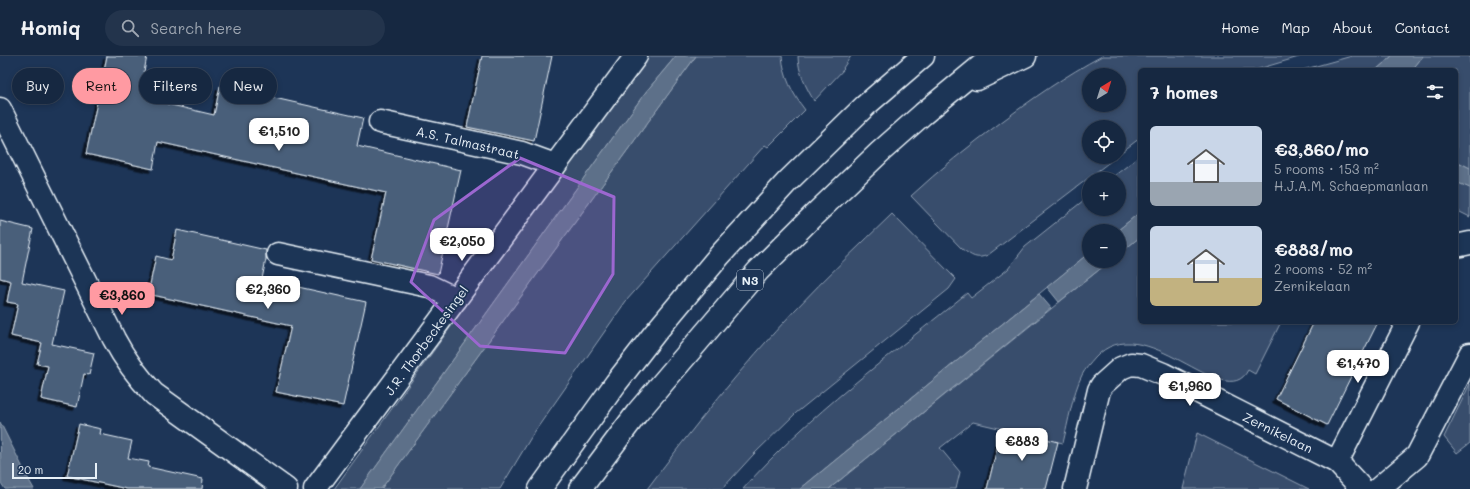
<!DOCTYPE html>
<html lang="en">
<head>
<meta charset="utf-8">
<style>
  :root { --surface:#162841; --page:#23344c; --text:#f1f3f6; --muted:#9ea6b1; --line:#35445a; --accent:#ff9aa2 }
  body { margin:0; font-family:Mali,sans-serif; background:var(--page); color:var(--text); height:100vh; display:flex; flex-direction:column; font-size:15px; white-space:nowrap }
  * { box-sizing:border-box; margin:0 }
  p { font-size:13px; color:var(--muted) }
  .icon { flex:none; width:22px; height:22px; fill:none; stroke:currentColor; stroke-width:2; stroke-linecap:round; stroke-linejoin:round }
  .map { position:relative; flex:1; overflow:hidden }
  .details { position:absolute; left:1138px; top:12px; width:320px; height:256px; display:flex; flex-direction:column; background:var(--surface); border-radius:6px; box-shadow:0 2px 6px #0003,0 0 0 1px var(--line) }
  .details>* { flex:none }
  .guide { position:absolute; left:12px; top:12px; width:380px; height:36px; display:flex; gap:8px }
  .needle { width:26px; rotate:38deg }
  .controls { position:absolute; left:1082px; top:12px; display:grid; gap:8px }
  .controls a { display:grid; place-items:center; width:44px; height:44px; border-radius:50%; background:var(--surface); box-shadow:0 2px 6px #0003,0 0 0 1px var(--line); font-size:20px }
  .scale { position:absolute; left:12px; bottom:10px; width:85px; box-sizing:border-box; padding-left:4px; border:2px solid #e8f1f8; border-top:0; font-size:11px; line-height:14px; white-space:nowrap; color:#e8f1f8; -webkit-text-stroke:3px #1d3557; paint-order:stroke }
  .price { position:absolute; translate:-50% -34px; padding:0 9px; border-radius:8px; background:#fff; color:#222; font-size:13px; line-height:26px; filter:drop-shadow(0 1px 2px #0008) }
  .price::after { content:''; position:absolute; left:50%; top:24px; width:12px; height:9px; margin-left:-6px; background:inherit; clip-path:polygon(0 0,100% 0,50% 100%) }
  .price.on { background:var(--accent); color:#111 }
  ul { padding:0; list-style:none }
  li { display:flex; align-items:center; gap:12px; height:100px; padding:0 12px }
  li span { display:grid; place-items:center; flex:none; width:112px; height:80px; border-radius:6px; color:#555 }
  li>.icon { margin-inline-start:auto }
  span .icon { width:48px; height:48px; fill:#fffc; stroke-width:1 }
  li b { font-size:17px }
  h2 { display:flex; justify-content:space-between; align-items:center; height:48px; padding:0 12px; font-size:17px }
  .pill { padding:0 14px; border-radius:18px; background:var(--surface); box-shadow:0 2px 6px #0003,0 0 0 1px var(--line); font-size:14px; line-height:36px }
  .pill.on { background:var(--accent); color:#111 }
  header { display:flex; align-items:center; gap:24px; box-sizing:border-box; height:56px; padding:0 20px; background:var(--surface); border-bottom:1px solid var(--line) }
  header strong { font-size:19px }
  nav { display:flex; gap:22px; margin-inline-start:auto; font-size:14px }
  .search { width:280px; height:36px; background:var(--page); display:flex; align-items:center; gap:10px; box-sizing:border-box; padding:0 14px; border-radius:22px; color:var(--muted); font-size:15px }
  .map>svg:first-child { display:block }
  .green { fill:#374d6c; stroke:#909fb2; fill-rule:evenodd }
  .water { fill:#5d7089; stroke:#95a4b5 }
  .building { fill:#495e7a; stroke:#e8f1f8; filter:url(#shadow) }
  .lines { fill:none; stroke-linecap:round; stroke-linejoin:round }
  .minor-casing { stroke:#e8f1f8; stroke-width:25 }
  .primary-casing { stroke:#e8f1f8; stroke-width:25 }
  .minor { stroke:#1d3557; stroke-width:22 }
  .primary { stroke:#1d3557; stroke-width:22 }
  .marked { fill:#9c67d0; fill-opacity:0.2; stroke:#9c67d0; stroke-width:3; stroke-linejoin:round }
  .labels { text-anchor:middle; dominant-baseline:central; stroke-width:3.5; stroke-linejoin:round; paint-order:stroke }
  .shield { fill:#1d3557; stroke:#abb9c8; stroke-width:1 }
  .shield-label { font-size:12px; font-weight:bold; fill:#e8f1f8 }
  .street-label { font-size:13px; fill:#e8f1f8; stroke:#1d3557 }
</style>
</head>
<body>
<header>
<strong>Homiq</strong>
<div class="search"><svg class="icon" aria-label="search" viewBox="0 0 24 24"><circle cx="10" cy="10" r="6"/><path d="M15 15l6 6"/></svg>Search here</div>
<nav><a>Home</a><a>Map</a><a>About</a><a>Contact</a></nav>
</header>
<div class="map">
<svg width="1470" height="433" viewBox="0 0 1470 433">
  <defs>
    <filter id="shadow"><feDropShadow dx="-3.5" dy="3.5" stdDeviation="0" flood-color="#0009"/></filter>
  </defs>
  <rect width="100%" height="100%" fill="#1d3557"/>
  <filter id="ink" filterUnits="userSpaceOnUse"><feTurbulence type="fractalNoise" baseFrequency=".025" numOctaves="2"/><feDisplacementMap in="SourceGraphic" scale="8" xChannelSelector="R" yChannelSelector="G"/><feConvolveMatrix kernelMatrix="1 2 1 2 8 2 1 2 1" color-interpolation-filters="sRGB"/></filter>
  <g filter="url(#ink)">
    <!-- green -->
    <g class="green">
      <path d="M648,0h28l-31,37 -285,396h-26l283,-393z"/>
      <path d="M696,0h86c2,21 10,37 23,54l-37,37 -3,-2 -139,156 -93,133 -33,55h-119z"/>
      <path d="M798,0h53l-8,12 1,1 -30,32c-8,-14 -16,-29 -16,-45z"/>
      <path d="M1102,0h200l-47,14h-115v68l-21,16v-27h-30v30h27l-128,98c-12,5 -16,1 -26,-6l-51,-53c28,-26 58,-50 89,-73 32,-24 66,-48 102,-67zM1089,19h30v30h-30z"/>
      <path d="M1352,0h40l-16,14h-74z"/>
      <path d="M1423,0h47v112l-14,-7v-91h-44z"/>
      <path d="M1140,100v56l-23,19h-28v22l-289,236h-57c66,-75 147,-133 224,-196l4,5 37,-29 17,-22 64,-51v13h30v-30h-9z"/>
      <path d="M1459,127l11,5v29l-14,-7v-20z"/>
      <path d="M892,158l64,65 -7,10 -153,124 -43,42 -31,34h-75c46,-62 95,-122 148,-179 31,-33 64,-64 97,-96z"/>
      <path d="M1140,181v85h141l-26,52 -7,-4c-23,46 -105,-66 -153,-12 -5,6 -10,11 -13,17 -9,18 -14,48 -19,68l-90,-21 -33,26 20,24 -4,17h-127l281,-228h9v-7z"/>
      <path d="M1470,328v59l-13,10 -13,-16z"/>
      <path d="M1197,377l112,56h-126z"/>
    </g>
    <!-- water -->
    <g class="water">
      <path d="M676,0h20l-315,433h-21l285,-396z"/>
      <path d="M1392,0h31l-11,14h-36z"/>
      <path d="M1456,105l14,7v20l-14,-6z"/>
      <path d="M1140,156v25l-21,17v-23h-2z"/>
      <path d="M1089,197v8h21l-51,41 -12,-15z"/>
      <path d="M1039,238l12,14 -222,181h-29z"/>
      <path d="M0,366l30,60 4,7h-29l-4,-6z"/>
    </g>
    <!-- building -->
    <g class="building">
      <path d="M107,0h40l-3,16 29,6 -6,26 47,11 6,-29 41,9 102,23 -6,28 104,24 -23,104 -67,-15 15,-66 -228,-51 -5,27 -67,-15z"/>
      <path d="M482,0h70l-18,85 -67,-14z"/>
      <path d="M0,165l33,8 -11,53 42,9 -12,53 42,9 -5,22 -5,-1 -7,33 -36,-8 7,-33 -11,-2 5,-21 -31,-7 7,-32 -11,-2 4,-21 -11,-3z"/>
      <path d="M177,174l89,20v9l-4,20 104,23 -23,104 -67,-14 15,-66 -143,-32 8,-38 15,4z"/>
      <path d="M1314,266h64l-51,103 -51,-26z"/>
      <path d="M79,368l22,5 -1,5 32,7 -4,17 21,4 -1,5 55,12 -1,10h-75l-60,-13z"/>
      <path d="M1002,372l56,14 -12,47h-59z"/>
    </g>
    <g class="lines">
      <!-- minor casing -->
      <g class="minor-casing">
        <g id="minor">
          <path d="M0,53l114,230c11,21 24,38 40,55l132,95"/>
          <path d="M380,66l142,31 33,12"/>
          <path d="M1456,190l14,-3"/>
          <path d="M278,198l151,32 27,13"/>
          <path d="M1337,406l71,-140"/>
          <path d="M315,433l321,-433"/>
          <path d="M1075,433l24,-99 3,-5 19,-17 10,-4 10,1 22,9 174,88 25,27"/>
          <path d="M1378,433l39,-33 53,-102"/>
        </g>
      </g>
      <!-- primary casing -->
      <g class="primary-casing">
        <g id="primary">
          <path d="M977,23l48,-23"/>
          <path d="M540,433l76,-106 39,-50 65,-78 68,-74 77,-75 58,-50"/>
          <path d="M580,433l57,-76 121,-142 54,-54 68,-65 43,-38 70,-58"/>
        </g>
      </g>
      <!-- minor -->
      <use href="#minor" class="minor"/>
      <!-- primary -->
      <use href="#primary" class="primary"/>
    </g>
  </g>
  <!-- marked area -->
  <path class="marked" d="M520,102l94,39 -1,77 -48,79 -85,-7 -69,-64 23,-62z"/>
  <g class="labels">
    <!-- shield labels -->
    <rect class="shield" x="737" y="214" width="26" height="20" rx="3"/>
    <g class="shield-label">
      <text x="750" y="224">N3</text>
    </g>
    <!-- street labels -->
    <g class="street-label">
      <text transform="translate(468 86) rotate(13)">A.S. Talmastraat</text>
      <text transform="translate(426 284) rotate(-54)">J.R. Thorbeckesingel</text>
      <text transform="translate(1278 376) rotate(26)">Zernikelaan</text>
    </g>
  </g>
</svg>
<div class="controls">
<a><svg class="needle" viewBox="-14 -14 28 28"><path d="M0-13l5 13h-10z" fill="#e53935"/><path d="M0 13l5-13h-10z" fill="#9ea6b1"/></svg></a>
<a><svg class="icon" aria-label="locate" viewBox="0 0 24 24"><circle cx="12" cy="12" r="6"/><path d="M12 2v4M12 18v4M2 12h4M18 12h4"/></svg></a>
<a>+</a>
<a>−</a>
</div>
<div class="scale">20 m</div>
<b class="price" style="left:279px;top:96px">€1,510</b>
<b class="price" style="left:462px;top:206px">€2,050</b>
<b class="price" style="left:268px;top:254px">€2,360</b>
<b class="price on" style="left:122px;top:260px">€3,860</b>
<b class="price" style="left:1358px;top:328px">€1,470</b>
<b class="price" style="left:1190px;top:351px">€1,960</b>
<b class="price" style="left:1022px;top:406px">€883</b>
<div class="guide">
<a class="pill">Buy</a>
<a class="pill on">Rent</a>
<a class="pill">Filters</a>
<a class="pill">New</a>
</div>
<section class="details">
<h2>7 homes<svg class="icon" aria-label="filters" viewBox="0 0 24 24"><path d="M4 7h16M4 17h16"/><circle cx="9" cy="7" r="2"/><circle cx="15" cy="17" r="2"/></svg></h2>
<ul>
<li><span style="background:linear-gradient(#c9d6e8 70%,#9aa5b1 0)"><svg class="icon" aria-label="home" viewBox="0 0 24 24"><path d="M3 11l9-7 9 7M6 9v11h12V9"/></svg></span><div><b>€3,860/mo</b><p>5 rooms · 153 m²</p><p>H.J.A.M. Schaepmanlaan</p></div></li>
<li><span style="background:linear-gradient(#c9d6e8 65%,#c2b280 0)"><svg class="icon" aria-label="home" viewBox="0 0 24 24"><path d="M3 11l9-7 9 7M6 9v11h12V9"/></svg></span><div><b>€883/mo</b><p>2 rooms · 52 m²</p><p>Zernikelaan</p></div></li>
</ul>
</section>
</div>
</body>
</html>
